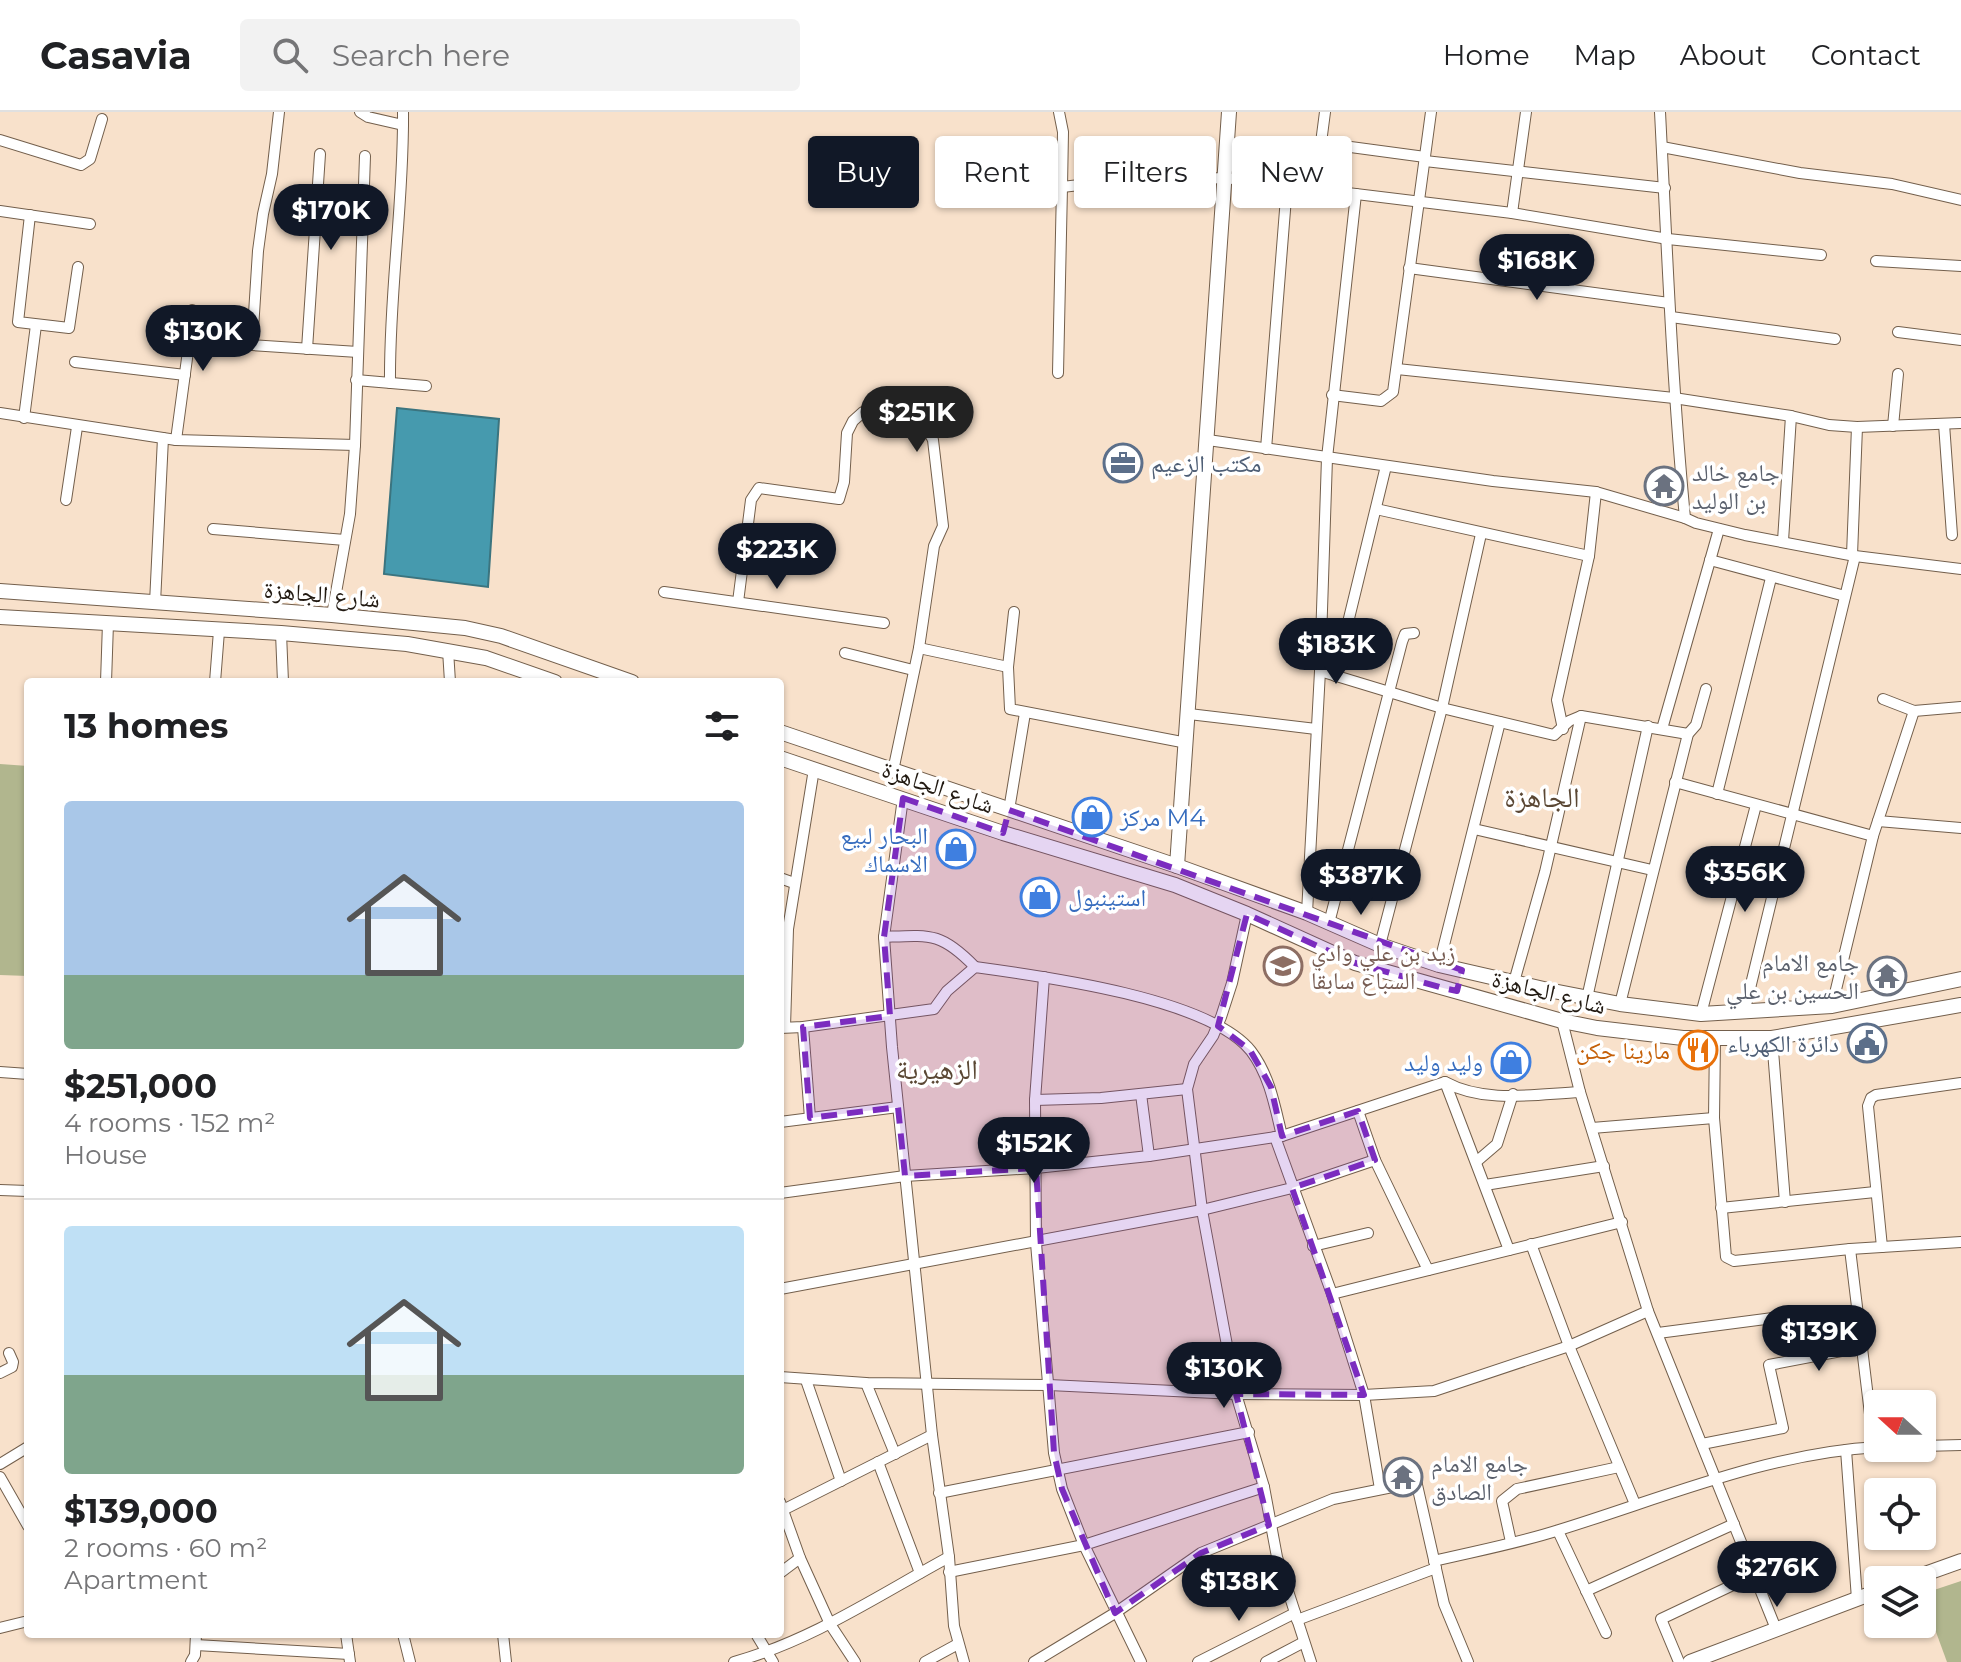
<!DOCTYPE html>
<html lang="en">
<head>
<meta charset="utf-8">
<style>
  :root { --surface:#fff; --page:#f2f2f2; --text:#202124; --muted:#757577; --line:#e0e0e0; --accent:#111827 }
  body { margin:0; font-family:Montserrat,"Noto Naskh Arabic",sans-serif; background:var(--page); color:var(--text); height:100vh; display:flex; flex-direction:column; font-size:30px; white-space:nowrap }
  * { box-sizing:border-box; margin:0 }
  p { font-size:26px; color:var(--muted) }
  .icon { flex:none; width:44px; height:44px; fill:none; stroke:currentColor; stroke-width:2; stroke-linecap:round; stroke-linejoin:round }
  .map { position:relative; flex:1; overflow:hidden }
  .drawer { position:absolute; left:24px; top:566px; width:760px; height:960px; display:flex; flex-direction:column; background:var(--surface); border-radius:8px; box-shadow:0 2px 6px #0004 }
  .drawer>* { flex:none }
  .banner { position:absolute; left:808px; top:24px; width:760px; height:72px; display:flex; gap:16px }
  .needle { width:52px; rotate:291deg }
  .controls { position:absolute; left:1864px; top:1278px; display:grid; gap:16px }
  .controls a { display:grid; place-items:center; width:72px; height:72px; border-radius:8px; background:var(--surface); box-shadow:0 2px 6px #0004; font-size:40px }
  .price { position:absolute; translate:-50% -68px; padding:0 18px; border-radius:28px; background:var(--accent); color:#fff; font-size:26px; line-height:52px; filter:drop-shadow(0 2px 4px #0008) }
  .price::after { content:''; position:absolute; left:50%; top:48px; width:24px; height:18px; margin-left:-12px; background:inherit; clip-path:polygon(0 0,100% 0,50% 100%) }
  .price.on { background:#222; color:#fff }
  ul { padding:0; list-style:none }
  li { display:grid; align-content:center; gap:16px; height:424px; padding:0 40px }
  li+li { border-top:2px solid var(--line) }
  li span { display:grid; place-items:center; height:248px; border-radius:8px; color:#555 }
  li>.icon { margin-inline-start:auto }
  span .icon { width:144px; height:144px; fill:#fffc; stroke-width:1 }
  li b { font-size:34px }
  h2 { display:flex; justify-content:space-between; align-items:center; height:96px; padding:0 40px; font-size:34px }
  .pill { padding:0 28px; border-radius:8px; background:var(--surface); box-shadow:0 2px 6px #0004; font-size:28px; line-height:72px }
  .pill.on { background:var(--accent); color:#fff }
  header { display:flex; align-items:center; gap:48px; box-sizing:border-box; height:112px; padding:0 40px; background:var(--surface); border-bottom:2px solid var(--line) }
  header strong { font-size:38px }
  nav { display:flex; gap:44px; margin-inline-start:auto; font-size:28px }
  .search { width:560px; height:72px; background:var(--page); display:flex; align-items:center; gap:20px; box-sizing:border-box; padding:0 28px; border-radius:8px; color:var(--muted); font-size:30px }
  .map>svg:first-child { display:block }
  .green { fill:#b1b68e }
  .water { fill:#469aae; stroke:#3b747f; stroke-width:2 }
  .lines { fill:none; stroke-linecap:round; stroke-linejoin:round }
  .street-casing { stroke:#735f4c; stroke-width:12 }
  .secondary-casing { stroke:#735f4c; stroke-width:16 }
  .street { stroke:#fff; stroke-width:10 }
  .secondary { stroke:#fff; stroke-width:14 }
  .marked { fill:#7b2cbf; fill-opacity:0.2; stroke:#7b2cbf; stroke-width:6; stroke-dasharray:16 10; stroke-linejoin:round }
  .labels { text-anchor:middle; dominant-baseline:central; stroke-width:7; stroke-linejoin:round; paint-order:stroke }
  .service-label { font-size:24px; fill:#4e5e75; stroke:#fff; text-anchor:start }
  .worship-label { font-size:24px; fill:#5b616d; stroke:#fff; text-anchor:start }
  .street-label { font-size:24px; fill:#221a12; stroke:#fff }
  .shop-label { font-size:24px; fill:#366cbe; stroke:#fff; text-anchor:start }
  .education-label { font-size:24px; fill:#785e54; stroke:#fff; text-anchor:start }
  .food-label { font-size:24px; fill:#c56008; stroke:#fff; text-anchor:end }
  .quarter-label { font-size:28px; fill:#5a4734; stroke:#fff }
</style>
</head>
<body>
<header>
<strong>Casavia</strong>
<div class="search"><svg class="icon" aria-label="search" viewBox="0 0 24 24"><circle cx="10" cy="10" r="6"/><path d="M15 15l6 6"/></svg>Search here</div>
<nav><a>Home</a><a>Map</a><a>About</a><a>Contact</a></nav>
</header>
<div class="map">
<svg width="1961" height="1550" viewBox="0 0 1961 1550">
  <rect width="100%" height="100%" fill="#f8e1cb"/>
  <!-- green -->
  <g class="green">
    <path d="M0,652l28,2v210l-28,-1z"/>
    <path d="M1961,1469v81h-14l-25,-68z"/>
  </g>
  <!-- water -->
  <path class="water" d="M397,296l102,11 -11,168 -104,-13z"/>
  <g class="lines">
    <!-- street casing -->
    <g class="street-casing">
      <g id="street">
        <path d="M360,0l8,5 35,8"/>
        <path d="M1059,0l4,20 -1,55 44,-5 119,-4 287,35 156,26 153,16"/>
        <path d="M1660,0c7,136 12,271 25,406l11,5 49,12 110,21 106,13"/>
        <path d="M0,28l81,25 9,-6 12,-40"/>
        <path d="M1321,31l104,14"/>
        <path d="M1662,35l138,26 92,11 69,16"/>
        <path d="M1425,49l240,27"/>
        <path d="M1315,77l10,-77"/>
        <path d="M0,99l90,13"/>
        <path d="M1512,101l14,-101"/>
        <path d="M30,103l-12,107 51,6 9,-61"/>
        <path d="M1876,149l85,5"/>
        <path d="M1409,156l260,35"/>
        <path d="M1671,205l164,22"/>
        <path d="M1898,220l63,8"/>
        <path d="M190,229l168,11"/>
        <path d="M252,233l6,-94 5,-37 9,-40 7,-62"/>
        <path d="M307,237l13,-195"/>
        <path d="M75,250l110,13"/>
        <path d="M1397,257l277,29 117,18 38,9 28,2 104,-4"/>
        <path d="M1058,261l4,-186"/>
        <path d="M356,268l70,6"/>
        <path d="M390,271c-1,-91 14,-180 13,-271"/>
        <path d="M1332,283l49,6 12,-9 38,-280"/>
        <path d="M0,301l176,27 179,5"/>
        <path d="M24,306l12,-93"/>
        <path d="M1944,312l8,111"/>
        <path d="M1893,314l5,-52"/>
        <path d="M176,328l17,-126 -1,-4"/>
        <path d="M1208,328l285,41 103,11 89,26"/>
        <path d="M1266,337l21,-264"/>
        <path d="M66,388l11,-73"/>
        <path d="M1376,397l213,47"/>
        <path d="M213,417l132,11"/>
        <path d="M1783,429l8,-125"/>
        <path d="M1852,443l5,-128"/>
        <path d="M1710,448l135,36"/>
        <path d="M664,480l220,31"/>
        <path d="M738,490l13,-102 8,-12 80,11 5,-17 3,-49 6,-12 10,-9 44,-3 14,8 12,23 10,86 -9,20 -15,102 -26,123"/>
        <path d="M155,491l8,-165"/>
        <path d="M1014,500l-6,55 2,42 177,34"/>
        <path d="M332,503l18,-101 5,-69 10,-289"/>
        <path d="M281,521l2,49"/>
        <path d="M919,536l89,19"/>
        <path d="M448,538l2,32"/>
        <path d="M845,541l68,17"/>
        <path d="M1320,559l122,37 112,27 15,-14 12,-5 107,18"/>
        <path d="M1335,564l51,-210"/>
        <path d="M106,570l2,-59"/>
        <path d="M215,570l4,-51"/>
        <path d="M1883,587l31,12 47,-4"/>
        <path d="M1189,602l127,15"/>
        <path d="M1563,617l-6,-29 32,-144 7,-64"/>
        <path d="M1662,617l57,-200"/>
        <path d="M1675,670l198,54"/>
        <path d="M1717,682l54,-216"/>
        <path d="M903,686l-19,139 8,110 40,388 17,122 5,69 10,36"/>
        <path d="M1009,698l16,-97"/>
        <path d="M1878,709l83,7"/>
        <path d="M1474,717l178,41"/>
        <path d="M780,766l14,5"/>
        <path d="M1307,801l13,-242 7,-213 29,-264"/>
        <path d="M1247,802l-15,69 -11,34 -8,19 -19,28 -7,25 15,121 34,184 28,93 13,70 34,105"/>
        <path d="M1329,811l73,-281 3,-8 9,-1"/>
        <path d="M884,825c46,-2 57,-5 91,30"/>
        <path d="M1380,833l62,-237 39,-174"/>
        <path d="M1439,853l61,-243"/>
        <path d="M1044,865l-9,123 1,143 18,210 8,36 22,56 57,117"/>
        <path d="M1514,870l31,-110 36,-156"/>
        <path d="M1587,886l61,-272"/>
        <path d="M1620,892l68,-270 8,-9 10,-36"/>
        <path d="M1832,894l41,-170 41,-125"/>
        <path d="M1744,901l111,-457"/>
        <path d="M1701,902l55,-209"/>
        <path d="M1562,909l18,71 68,219 128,318"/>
        <path d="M785,915l3,-98 26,-160"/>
        <path d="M803,915l7,91"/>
        <path d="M780,916l23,-1 131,-18 13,-18 28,-24c66,9 234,31 276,84 19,25 24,56 31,85"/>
        <path d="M1772,926l13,164"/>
        <path d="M1715,927l-1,79 12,139 8,4 116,-12 111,-7"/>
        <path d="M0,960l28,2"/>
        <path d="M1445,970l64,168"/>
        <path d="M1141,982l8,62"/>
        <path d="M1035,988l66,-2 86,-9"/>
        <path d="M1358,999l17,49 53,110"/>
        <path d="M780,1010l118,-15"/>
        <path d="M1592,1016l122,-10"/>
        <path d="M1275,1025l57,157 32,101 16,94"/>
        <path d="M1476,1050l21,-18 16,-50"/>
        <path d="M1485,1073l119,-19"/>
        <path d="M0,1078l28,1"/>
        <path d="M780,1081l125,-17 131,-8 113,-12 133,-20 163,-54c40,22 91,12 135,10"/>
        <path d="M1721,1096l154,-16"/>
        <path d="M1531,1132l38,102 66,158"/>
        <path d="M1313,1134l55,-13"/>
        <path d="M1882,1135l-14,-141 3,-8 5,-3 85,-12"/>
        <path d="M1850,1137l24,198"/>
        <path d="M780,1177l422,-79 90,-22 83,-28"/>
        <path d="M1332,1182l290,-72"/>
        <path d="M1658,1221l115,-15"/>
        <path d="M0,1261l12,-6 1,-5 -4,-9"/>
        <path d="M780,1265l86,6 183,2 187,9 128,1 70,-4 135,-45 79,-35"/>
        <path d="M806,1268l35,101"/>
        <path d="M866,1271l29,71"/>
        <path d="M1702,1332l81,-16 -14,-63 93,-18"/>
        <path d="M1922,1334l39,-1"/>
        <path d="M1846,1338l11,149"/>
        <path d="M878,1350l42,111"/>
        <path d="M0,1352l28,-17"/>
        <path d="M1415,1364l29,128 24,58"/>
        <path d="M0,1365l28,49"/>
        <path d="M939,1381l310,-61"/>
        <path d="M780,1390l20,56 30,66 25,38"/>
        <path d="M783,1398l149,-75"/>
        <path d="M1558,1419l48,102"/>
        <path d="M1511,1430l-9,-41 15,-12 102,-22"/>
        <path d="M1434,1449c42,-10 85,-18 125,-31 104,-32 209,-77 319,-83"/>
        <path d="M949,1460l135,-27 180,-58"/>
        <path d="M780,1461l20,-15"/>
        <path d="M1586,1479l148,-67"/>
        <path d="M1297,1508l139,-52"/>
        <path d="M0,1516l28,-7"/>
        <path d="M346,1522l4,28"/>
        <path d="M403,1522l7,28"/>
        <path d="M503,1522l3,28"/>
        <path d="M756,1522l17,28"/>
        <path d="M196,1533l153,9"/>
        <path d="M191,1550l4,-7 1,-21"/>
        <path d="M734,1550c77,-21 145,-67 215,-105"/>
        <path d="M925,1550l33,-18"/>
        <path d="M1034,1550l81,-49 86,-60 132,-54 84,-17"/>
        <path d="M1198,1550l97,-49"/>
        <path d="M1266,1550l38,-20"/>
        <path d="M1679,1550l-18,-43 93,-44"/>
      </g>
    </g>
    <!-- secondary casing -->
    <g class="secondary-casing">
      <g id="secondary">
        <path d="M0,479l332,24 133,13 36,8 131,46"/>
        <path d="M0,505l281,16 126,11 79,14 69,24"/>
        <path d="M780,620l397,134 130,47 73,32 59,20 109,25 72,14 81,10 131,-8 129,-27"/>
        <path d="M780,646l223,75 172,52 72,29 108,49 207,58 35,7 86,10h89l189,-33"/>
        <path d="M1177,754l52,-754"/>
        <path d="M1908,1468l53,-19"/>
        <path d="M1690,1550l188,-71"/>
      </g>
    </g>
    <!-- street -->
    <use href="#street" class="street"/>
    <!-- secondary -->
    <use href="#secondary" class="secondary"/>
  </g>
  <!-- marked area -->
  <path class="marked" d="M903,686l100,35 6,-23 453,160 -5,21 -14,-3 -88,-25 -108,-49 -29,112 32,24 21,37 11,49 76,-25 17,49 -83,28 72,207 -128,-1 33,131 -68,28 -86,60 -53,-124 -8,-36 -18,-285 -131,8 -7,-69 -88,11 -7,-91 87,-11 -6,-79z"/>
  <!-- icons -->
  <defs>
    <g id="office-ring" transform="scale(2)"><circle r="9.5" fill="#fff" stroke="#5c6f8a" stroke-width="1.5"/><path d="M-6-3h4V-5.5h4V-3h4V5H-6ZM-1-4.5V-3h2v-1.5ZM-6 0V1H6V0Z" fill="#5c6f8a"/></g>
    <g id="temple-ring" transform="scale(2)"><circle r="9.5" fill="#fff" stroke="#6b7280" stroke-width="1.5"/><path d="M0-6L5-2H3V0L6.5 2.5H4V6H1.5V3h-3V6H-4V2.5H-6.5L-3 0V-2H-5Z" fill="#6b7280"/></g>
    <g id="shop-ring" transform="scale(2)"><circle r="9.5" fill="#fff" stroke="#3f7fe0" stroke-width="1.5"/><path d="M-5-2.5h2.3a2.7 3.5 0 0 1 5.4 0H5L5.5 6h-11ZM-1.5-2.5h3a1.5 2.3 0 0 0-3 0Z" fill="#3f7fe0"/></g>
    <g id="school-ring" transform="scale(2)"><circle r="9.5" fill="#fff" stroke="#8d6e63" stroke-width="1.5"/><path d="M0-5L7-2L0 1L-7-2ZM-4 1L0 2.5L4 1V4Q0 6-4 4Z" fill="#8d6e63"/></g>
    <g id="civic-ring" transform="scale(2)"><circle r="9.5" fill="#fff" stroke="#5c6f8a" stroke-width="1.5"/><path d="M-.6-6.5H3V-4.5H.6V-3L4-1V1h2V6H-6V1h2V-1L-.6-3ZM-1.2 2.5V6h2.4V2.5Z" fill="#5c6f8a"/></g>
    <g id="restaurant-ring" transform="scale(2)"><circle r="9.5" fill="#fff" stroke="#e8710a" stroke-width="1.5"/><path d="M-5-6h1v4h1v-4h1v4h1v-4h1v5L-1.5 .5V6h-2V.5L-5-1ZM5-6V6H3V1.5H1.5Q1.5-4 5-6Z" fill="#e8710a"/></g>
  </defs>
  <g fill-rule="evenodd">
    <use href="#office-ring" x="1123" y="351"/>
    <use href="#temple-ring" x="1664" y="374"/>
    <use href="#shop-ring" x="1092" y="705"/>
    <use href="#shop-ring" x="956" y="737"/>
    <use href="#shop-ring" x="1040" y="785"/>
    <use href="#school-ring" x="1283" y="854"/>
    <use href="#temple-ring" x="1887" y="864"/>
    <use href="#civic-ring" x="1867" y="931"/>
    <use href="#restaurant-ring" x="1698" y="938"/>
    <use href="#shop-ring" x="1511" y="950"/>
    <use href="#temple-ring" x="1403" y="1365"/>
  </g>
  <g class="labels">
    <!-- service labels -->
    <g class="service-label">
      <text x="1151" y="351">مكتب الزعيم</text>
      <text x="1839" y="931" text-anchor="end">دائرة الكهرباء</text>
    </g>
    <!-- worship labels -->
    <g class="worship-label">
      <text x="1692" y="360">جامع خالد<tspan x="1692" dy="28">بن الوليد</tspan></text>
      <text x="1859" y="850" text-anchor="end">جامع الامام<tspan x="1859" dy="28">الحسين بن علي</tspan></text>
      <text x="1431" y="1351">جامع الامام<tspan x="1431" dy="28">الصادق</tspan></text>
    </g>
    <!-- street labels -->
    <g class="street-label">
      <text transform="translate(322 482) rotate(5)">شارع الجاهزة</text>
      <text transform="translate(938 675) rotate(19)">شارع الجاهزة</text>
      <text transform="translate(1549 880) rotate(14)">شارع الجاهزة</text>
    </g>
    <!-- shop labels -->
    <g class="shop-label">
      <text x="1120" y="705">مركز M4</text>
      <text x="928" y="723" text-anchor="end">البحار لبيع<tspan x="928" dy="28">الاسماك</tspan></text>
      <text x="1068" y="785">استينبول</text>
      <text x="1483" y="950" text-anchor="end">وليد وليد</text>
    </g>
    <!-- education labels -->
    <g class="education-label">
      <text x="1311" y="840">زيد بن علي وادي<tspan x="1311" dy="28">السباع سابقا</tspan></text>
    </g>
    <!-- food labels -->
    <g class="food-label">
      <text x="1670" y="938">مارينا جكن</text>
    </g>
    <!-- quarter labels -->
    <g class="quarter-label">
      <text x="1542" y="685">الجاهزة</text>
      <text x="937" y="957">الزهيرية</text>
    </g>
  </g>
</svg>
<div class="controls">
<a><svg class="needle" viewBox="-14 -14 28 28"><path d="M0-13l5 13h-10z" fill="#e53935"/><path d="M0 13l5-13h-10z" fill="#757577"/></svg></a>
<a><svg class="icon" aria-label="locate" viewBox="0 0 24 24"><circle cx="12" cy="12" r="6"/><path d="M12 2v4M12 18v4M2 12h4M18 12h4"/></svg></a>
<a><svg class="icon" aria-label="layers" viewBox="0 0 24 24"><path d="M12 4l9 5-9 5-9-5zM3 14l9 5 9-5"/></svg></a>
</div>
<b class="price" style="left:331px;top:140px">$170K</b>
<b class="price" style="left:1537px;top:190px">$168K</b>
<b class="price" style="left:203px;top:261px">$130K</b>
<b class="price on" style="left:917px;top:342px">$251K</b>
<b class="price" style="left:777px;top:479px">$223K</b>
<b class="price" style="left:1336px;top:574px">$183K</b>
<b class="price" style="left:1745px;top:802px">$356K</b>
<b class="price" style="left:1361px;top:805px">$387K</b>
<b class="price" style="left:1034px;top:1073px">$152K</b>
<b class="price" style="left:1819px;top:1261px">$139K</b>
<b class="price" style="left:1224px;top:1298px">$130K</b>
<b class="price" style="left:1777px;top:1497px">$276K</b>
<b class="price" style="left:1239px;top:1511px">$138K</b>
<div class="banner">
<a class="pill on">Buy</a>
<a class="pill">Rent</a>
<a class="pill">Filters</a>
<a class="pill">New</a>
</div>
<section class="drawer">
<h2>13 homes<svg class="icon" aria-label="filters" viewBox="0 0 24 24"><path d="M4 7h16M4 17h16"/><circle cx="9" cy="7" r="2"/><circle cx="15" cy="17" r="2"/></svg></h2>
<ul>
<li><span style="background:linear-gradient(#a9c7e8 70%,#7fa58c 0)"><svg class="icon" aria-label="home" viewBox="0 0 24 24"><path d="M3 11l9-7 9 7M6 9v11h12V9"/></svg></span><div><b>$251,000</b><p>4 rooms · 152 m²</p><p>House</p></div></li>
<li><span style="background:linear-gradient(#bfe0f5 60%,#7fa58c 0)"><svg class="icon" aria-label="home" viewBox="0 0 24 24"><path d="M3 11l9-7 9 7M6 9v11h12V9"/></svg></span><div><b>$139,000</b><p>2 rooms · 60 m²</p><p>Apartment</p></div></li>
</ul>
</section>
</div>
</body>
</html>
